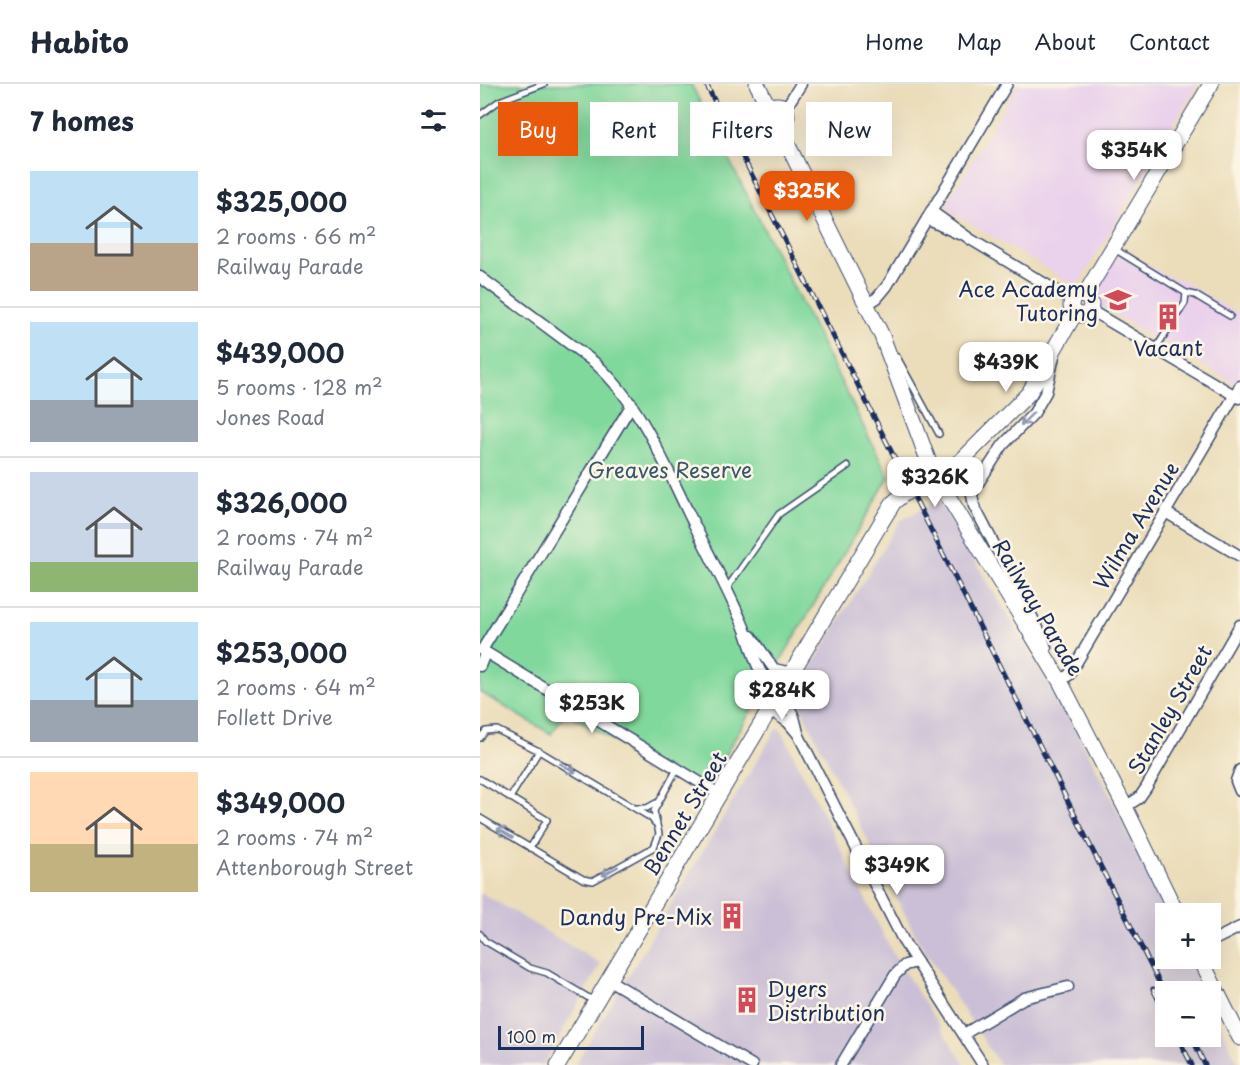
<!DOCTYPE html>
<html lang="en">
<head>
<meta charset="utf-8">
<style>
  :root { --surface:#fff; --page:#f6f6f7; --text:#1f2937; --muted:#747a83; --line:#e0e1e3; --accent:#ea580c }
  body { margin:0; font-family:"Playpen Sans",sans-serif; background:var(--page); color:var(--text); height:100vh; display:flex; flex-direction:column; font-size:22px; white-space:nowrap }
  * { box-sizing:border-box; margin:0 }
  p { font-size:20px; color:var(--muted) }
  .icon { flex:none; width:33px; height:33px; fill:none; stroke:currentColor; stroke-width:2; stroke-linecap:round; stroke-linejoin:round }
  .map { position:relative; flex:1; overflow:hidden }
  .sheet { display:flex; flex-direction:column; background:var(--surface); width:480px }
  .sheet>* { flex:none }
  .hud { position:absolute; left:18px; top:18px; width:570px; height:54px; display:flex; gap:12px }
  .buttons { position:absolute; left:675px; top:819px; display:grid; gap:12px }
  .buttons a { display:grid; place-items:center; width:66px; height:66px; border-radius:0px; background:var(--surface); box-shadow:0 6px 24px #0002; font-size:30px }
  .scale { position:absolute; left:18px; bottom:15px; width:146px; box-sizing:border-box; padding-left:6px; border:3px solid #1b2f5e; border-top:0; font-size:16px; line-height:21px; white-space:nowrap; color:#1b2f5e; -webkit-text-stroke:4px #fcf5e5; paint-order:stroke }
  .price { position:absolute; translate:-50% -51px; padding:0 14px; border-radius:12px; background:#fff; color:#222; font-size:20px; line-height:39px; filter:drop-shadow(0 2px 3px #0008) }
  .price::after { content:''; position:absolute; left:50%; top:36px; width:18px; height:14px; margin-left:-9px; background:inherit; clip-path:polygon(0 0,100% 0,50% 100%) }
  .price.current { background:var(--accent); color:#fff }
  ul { padding:0; list-style:none }
  li { display:flex; align-items:center; gap:18px; height:150px; padding:0 30px }
  li+li { border-top:2px solid var(--line) }
  li span { display:grid; place-items:center; flex:none; width:168px; height:120px; border-radius:0px; color:#555 }
  li>.icon { margin-inline-start:auto }
  span .icon { width:72px; height:72px; fill:#fffc; stroke-width:1 }
  li b { font-size:26px }
  h2 { display:flex; justify-content:space-between; align-items:center; height:72px; padding:0 30px; font-size:26px }
  .chip { padding:0 21px; border-radius:0px; background:var(--surface); box-shadow:0 6px 24px #0002; font-size:21px; line-height:54px }
  .chip.current { background:var(--accent); color:#fff }
  header { display:flex; align-items:center; gap:36px; box-sizing:border-box; height:84px; padding:0 30px; background:var(--surface); border-bottom:2px solid var(--line) }
  header strong { font-size:28px }
  nav { display:flex; gap:33px; margin-inline-start:auto; font-size:21px }
  main { display:flex; flex:1; min-height:0 }
  .map>svg:first-child { display:block }
  .built { fill:#ead1ec }
  .industrial { fill:#cabfd6 }
  .green { fill:#80d89c; stroke:#4e847d; stroke-width:1.5 }
  .lines { fill:none; stroke-linecap:round; stroke-linejoin:round }
  .service-casing { stroke:#3a496c; stroke-width:8 }
  .minor-casing { stroke:#3a496c; stroke-width:13 }
  .secondary-casing { stroke:#3a496c; stroke-width:17 }
  .service { stroke:#fff; stroke-width:5 }
  .minor { stroke:#fff; stroke-width:10 }
  .secondary { stroke:#fff; stroke-width:15 }
  .rail-casing { stroke:#1b2f5e; stroke-width:5 }
  .rail { stroke:#fcf5e5; stroke-width:3; stroke-dasharray:9; stroke-linecap:butt }
  .secondary-bridge-casing { stroke:#3a496c; stroke-width:17; stroke-linecap:butt }
  .secondary-bridge { stroke:#fff; stroke-width:15 }
  .oneway { stroke:#8d97ae }
  .labels { text-anchor:middle; dominant-baseline:central; stroke-width:5; stroke-linejoin:round; paint-order:stroke }
  .poi-label { font-size:21px; fill:#1b2f5e; stroke:#fcf5e5; text-anchor:end }
  .park-label { font-size:21px; fill:#34596e; stroke:#fcf5e5 }
  .street-label { font-size:21px; fill:#1b2f5e; stroke:#fcf5e5 }
</style>
</head>
<body>
<header>
<strong>Habito</strong>
<nav><a>Home</a><a>Map</a><a>About</a><a>Contact</a></nav>
</header>
<main>
<section class="sheet">
<h2>7 homes<svg class="icon" aria-label="filters" viewBox="0 0 24 24"><path d="M4 7h16M4 17h16"/><circle cx="9" cy="7" r="2"/><circle cx="15" cy="17" r="2"/></svg></h2>
<ul>
<li><span style="background:linear-gradient(#bfe0f5 60%,#b9a48a 0)"><svg class="icon" aria-label="home" viewBox="0 0 24 24"><path d="M3 11l9-7 9 7M6 9v11h12V9"/></svg></span><div><b>$325,000</b><p>2 rooms · 66 m²</p><p>Railway Parade</p></div></li>
<li><span style="background:linear-gradient(#bfe0f5 65%,#9aa5b1 0)"><svg class="icon" aria-label="home" viewBox="0 0 24 24"><path d="M3 11l9-7 9 7M6 9v11h12V9"/></svg></span><div><b>$439,000</b><p>5 rooms · 128 m²</p><p>Jones Road</p></div></li>
<li><span style="background:linear-gradient(#c9d6e8 75%,#8fb573 0)"><svg class="icon" aria-label="home" viewBox="0 0 24 24"><path d="M3 11l9-7 9 7M6 9v11h12V9"/></svg></span><div><b>$326,000</b><p>2 rooms · 74 m²</p><p>Railway Parade</p></div></li>
<li><span style="background:linear-gradient(#bfe0f5 65%,#9aa5b1 0)"><svg class="icon" aria-label="home" viewBox="0 0 24 24"><path d="M3 11l9-7 9 7M6 9v11h12V9"/></svg></span><div><b>$253,000</b><p>2 rooms · 64 m²</p><p>Follett Drive</p></div></li>
<li><span style="background:linear-gradient(#ffd9b3 60%,#c2b280 0)"><svg class="icon" aria-label="home" viewBox="0 0 24 24"><path d="M3 11l9-7 9 7M6 9v11h12V9"/></svg></span><div><b>$349,000</b><p>2 rooms · 74 m²</p><p>Attenborough Street</p></div></li>
</ul>
</section>
<div class="map">
<svg width="760" height="981" viewBox="0 0 760 981">
  <rect width="100%" height="100%" fill="#fcf5e5"/>
  <filter id="ink" filterUnits="userSpaceOnUse"><feTurbulence type="fractalNoise" baseFrequency=".0167" numOctaves="2"/><feDisplacementMap in="SourceGraphic" scale="12" xChannelSelector="R" yChannelSelector="G"/><feConvolveMatrix kernelMatrix="1 2 1 2 8 2 1 2 1" color-interpolation-filters="sRGB"/></filter>
  <filter id="wash" filterUnits="userSpaceOnUse"><feTurbulence type="fractalNoise" baseFrequency=".008" numOctaves="4" result="noise"/><feDisplacementMap in="SourceGraphic" scale="24" xChannelSelector="R" yChannelSelector="G"/><feGaussianBlur stdDeviation="1.35" result="paint"/><feColorMatrix in="noise" values="0 0 0 0 0 0 0 0 0 0 0 0 0 0 0 0 0 1.4 0 .05"/><feComposite in="paint" operator="in"/></filter>
  <g filter="url(#wash)">
    <rect width="100%" height="100%" fill="#ebddba"/>
    <!-- built -->
    <g class="built">
      <path d="M538,0h180l-119,200 -5,1 -125,-74 -2,-8z"/>
      <path d="M641,166l48,27 11,2 60,36v71l-141,-80 -7,-9z"/>
    </g>
    <!-- industrial -->
    <g class="industrial">
      <path d="M458,416l126,208 40,75 63,130 -1,45 22,1 16,32 -38,1v44h44l1,-31 28,60h-239l-81,-123 -123,-244v-6l104,-171z"/>
      <path d="M300,644l113,226 72,111h-390l201,-336z"/>
      <path d="M0,808l121,72 -58,101h-63z"/>
    </g>
    <!-- green -->
    <path class="green" d="M0,0h211l198,393 -187,317 -136,-82 -15,22 -71,-42z"/>
  </g>
  <g filter="url(#ink)">
    <g class="lines">
      <!-- service casing -->
      <g class="service-casing">
        <g id="service">
          <path d="M0,31l19,-14 45,-17"/>
          <path d="M633,164l73,45 -1,10 -29,45"/>
          <path d="M706,209l9,2 35,21"/>
          <path d="M417,273l42,77"/>
          <path d="M247,504l52,-74 69,-48"/>
          <path d="M0,654l6,-7 11,-1 42,21 112,67 4,5"/>
          <path d="M0,695l67,41 -17,28"/>
          <path d="M30,714l29,-47"/>
          <path d="M157,724h10l9,-5"/>
          <path d="M0,734l103,61 10,2 61,-34 5,-13 -5,-23 23,-42"/>
          <path d="M0,850l5,7 45,27 17,5 47,28"/>
        </g>
      </g>
      <!-- minor casing -->
      <g class="minor-casing">
        <g id="minor">
          <path d="M305,25l16,-25"/>
          <path d="M451,127l39,28 102,61"/>
          <path d="M447,135l32,15"/>
          <path d="M0,193l114,85c45,40 68,96 94,150 17,35 36,70 52,106 15,31 11,52 39,75"/>
          <path d="M386,221l11,-7 10,-12 120,-202"/>
          <path d="M610,226l149,88"/>
          <path d="M152,320l-150,246 237,144"/>
          <path d="M685,428l75,44"/>
          <path d="M271,552l23,33 18,4"/>
          <path d="M566,564l-5,-14 -67,-128 -2,-11 3,-7 28,-43 31,-32 12,-21 8,-36"/>
          <path d="M0,582l5,-13"/>
          <path d="M580,597l9,-6 6,-10 165,-279"/>
          <path d="M296,616c19,11 17,13 22,33"/>
          <path d="M290,626l18,12 10,12 106,208 79,123"/>
          <path d="M760,686l-4,11 4,10"/>
          <path d="M645,723l14,-9 7,-10 94,-163"/>
          <path d="M730,858l30,-15"/>
          <path d="M129,896l143,85"/>
          <path d="M484,950l60,-36 44,-11"/>
          <path d="M361,981l54,-90 10,-10 12,-3"/>
        </g>
      </g>
      <!-- secondary casing -->
      <g class="secondary-casing">
        <g id="secondary">
          <path d="M277,0l12,24"/>
          <circle cx="297" cy="31" r="10"/>
          <path d="M298,41l104,211 49,132 129,213 65,126 52,107"/>
          <circle cx="601" cy="221" r="10"/>
          <path d="M604,212l127,-212"/>
          <path d="M447,397l34,-20 68,-68 46,-80"/>
          <path d="M720,874l40,80"/>
          <path d="M78,981l324,-544 11,-18 9,-8"/>
        </g>
      </g>
      <!-- service -->
      <use href="#service" class="service"/>
      <!-- minor -->
      <use href="#minor" class="minor"/>
      <!-- secondary -->
      <use href="#secondary" class="secondary"/>
      <!-- rail casing -->
      <g class="rail-casing">
        <g id="rail">
          <path d="M226,0l460,912"/>
          <path d="M673,905l13,25"/>
          <path d="M697,952l15,29"/>
          <path d="M711,952l14,29"/>
        </g>
      </g>
      <!-- rail -->
      <use href="#rail" class="rail"/>
      <!-- secondary-bridge casing -->
      <g class="secondary-bridge-casing">
        <path id="secondary-bridge" d="M422,411l17,-10"/>
      </g>
      <!-- secondary-bridge -->
      <use href="#secondary-bridge" class="secondary-bridge"/>
    </g>
    <!-- one-way arrows -->
    <defs><path id="oneway-shaft" d="M-6 0H5M1.5-3L5.5 0L1.5 3" fill="none" stroke-width="1.6" stroke-linecap="round" stroke-linejoin="round" transform="scale(1.5)"/></defs>
    <g class="oneway">
      <use href="#oneway-shaft" transform="translate(547 335) rotate(135)"/>
      <use href="#oneway-shaft" transform="translate(88 684) rotate(30)"/>
      <use href="#oneway-shaft" transform="translate(25 749) rotate(-149)"/>
      <use href="#oneway-shaft" transform="translate(130 787) rotate(151)"/>
    </g>
  </g>
  <!-- icons -->
  <defs>
    <g id="university-bare" transform="scale(2.07)"><path d="M0-5L7-2L0 1L-7-2ZM-4 1L0 2.5L4 1V4Q0 6-4 4Z" fill="#d1495b" stroke="#fcf5e5" stroke-width="2.5" paint-order="stroke"/></g>
    <g id="building-bare" transform="scale(2.07)"><path d="M-4-6H4V6H1V3H-1V6H-4ZM-2.5-4.3h1.7v1.8h-1.7ZM.8-4.3h1.7v1.8H.8ZM-2.5-1h1.7V.8h-1.7ZM.8-1h1.7V.8H.8Z" fill="#d1495b" stroke="#fcf5e5" stroke-width="2.5" paint-order="stroke"/></g>
  </defs>
  <g fill-rule="evenodd">
    <use href="#university-bare" x="638" y="216"/>
    <use href="#building-bare" x="688" y="233"/>
    <use href="#building-bare" x="252" y="832"/>
    <use href="#building-bare" x="267" y="916"/>
  </g>
  <g class="labels">
    <!-- poi labels -->
    <g class="poi-label">
      <text x="618" y="204">Ace Academy<tspan x="618" dy="24">Tutoring</tspan></text>
      <text x="688" y="263" text-anchor="middle">Vacant</text>
      <text x="232" y="832">Dandy Pre-Mix</text>
      <text x="287" y="904" text-anchor="start">Dyers<tspan x="287" dy="24">Distribution</tspan></text>
    </g>
    <!-- park labels -->
    <g class="park-label">
      <text x="190" y="385">Greaves Reserve</text>
    </g>
    <!-- street labels -->
    <g class="street-label">
      <text transform="translate(655 441) rotate(-59)">Wilma Avenue</text>
      <text transform="translate(559 523) rotate(59)">Railway Parade</text>
      <text transform="translate(689 625) rotate(-60)">Stanley Street</text>
      <text transform="translate(204 729) rotate(-59)">Bennet Street</text>
    </g>
  </g>
</svg>
<div class="buttons">
<a>+</a>
<a>−</a>
</div>
<div class="scale">100 m</div>
<b class="price" style="left:654px;top:97px">$354K</b>
<b class="price current" style="left:327px;top:138px">$325K</b>
<b class="price" style="left:526px;top:309px">$439K</b>
<b class="price" style="left:455px;top:424px">$326K</b>
<b class="price" style="left:302px;top:637px">$284K</b>
<b class="price" style="left:112px;top:650px">$253K</b>
<b class="price" style="left:417px;top:812px">$349K</b>
<div class="hud">
<a class="chip current">Buy</a>
<a class="chip">Rent</a>
<a class="chip">Filters</a>
<a class="chip">New</a>
</div>
</div>
</main>
</body>
</html>
